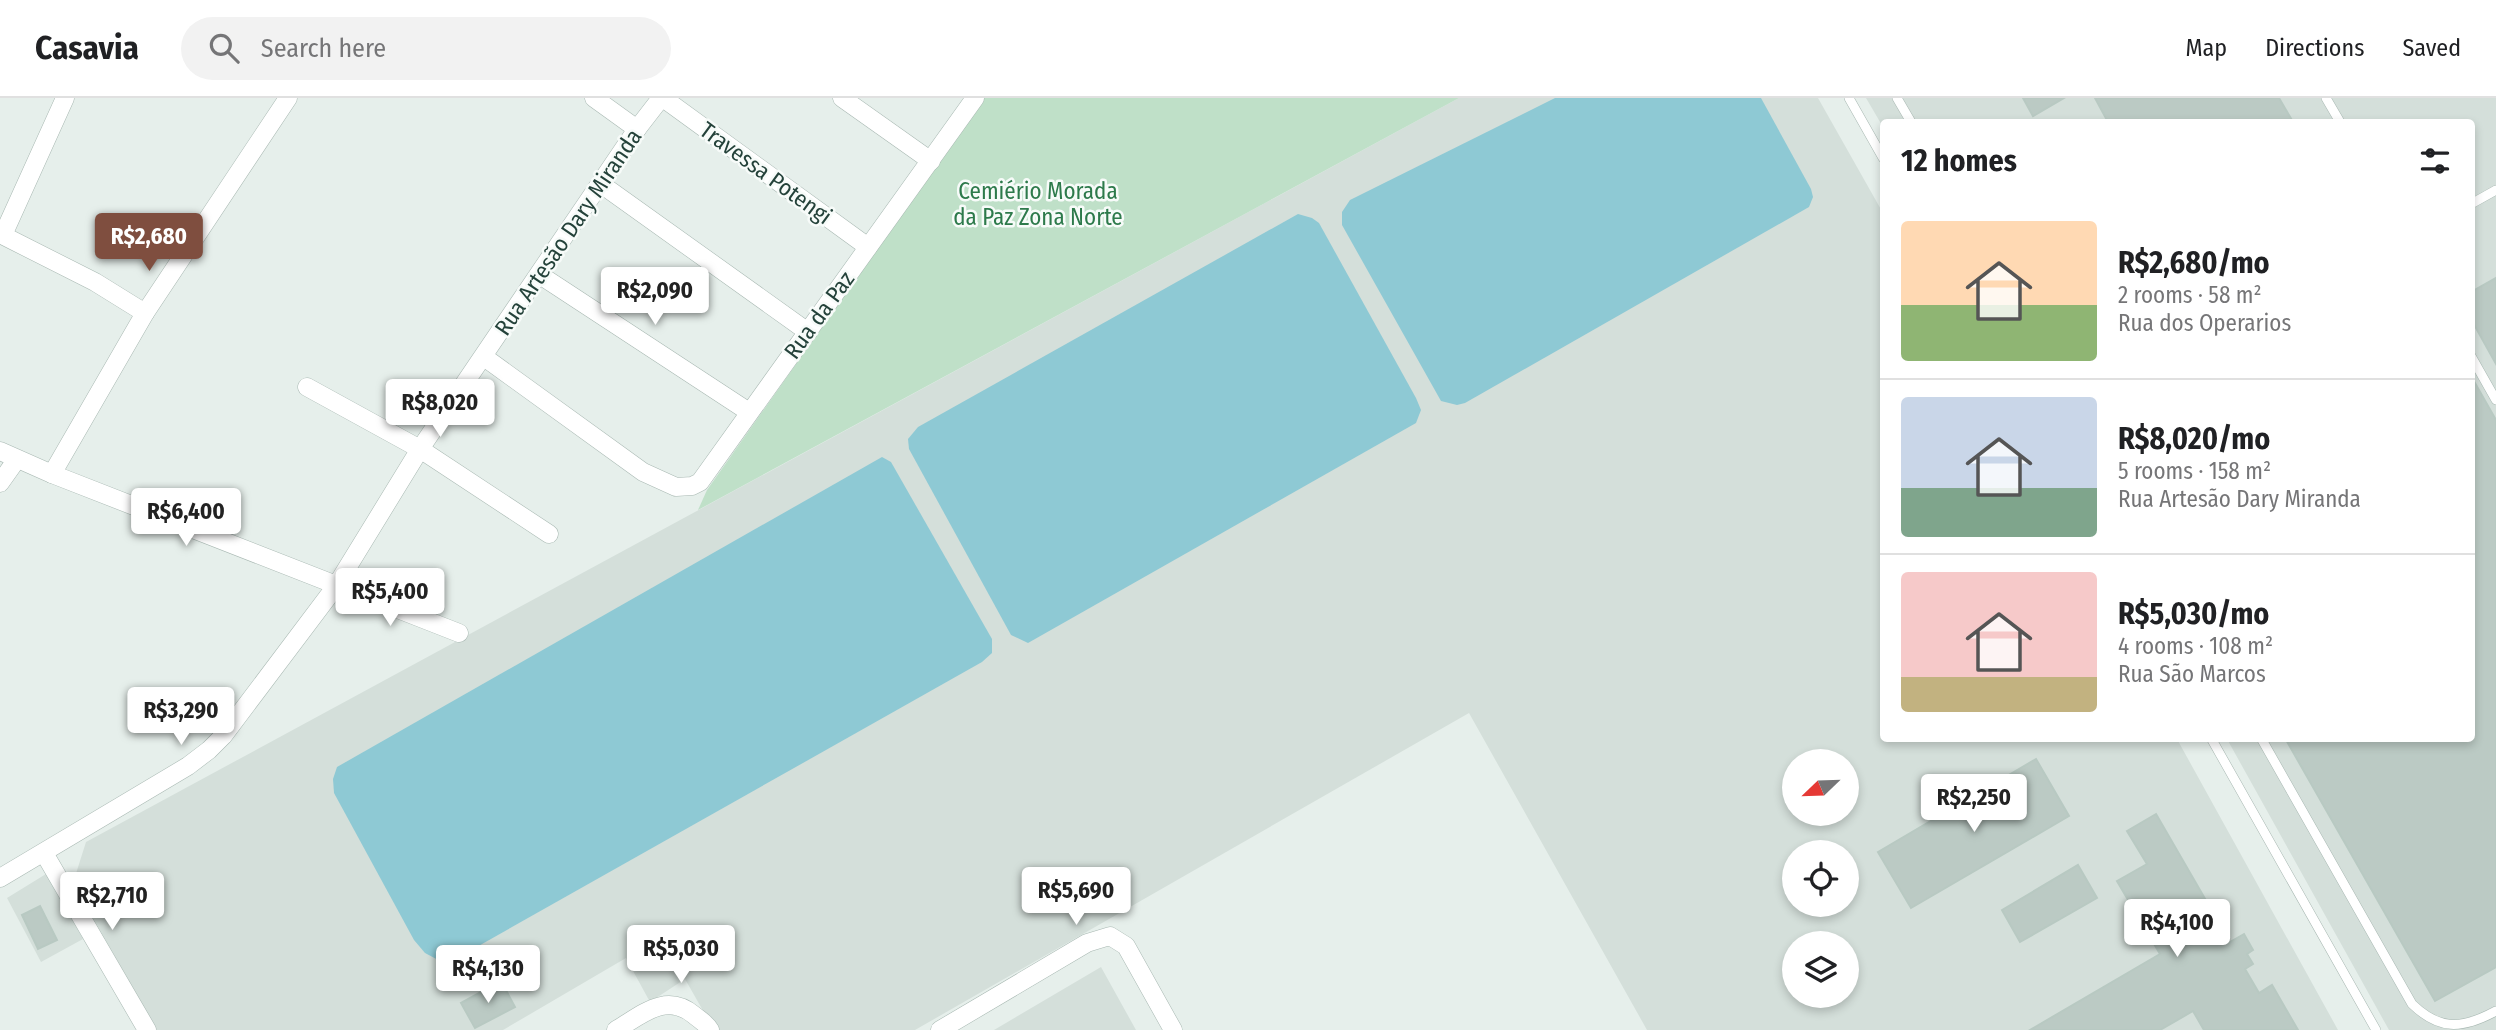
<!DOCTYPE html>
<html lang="en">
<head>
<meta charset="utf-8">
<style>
  :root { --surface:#fff; --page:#f2f2f2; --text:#202124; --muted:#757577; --line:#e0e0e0; --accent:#7f4e3f }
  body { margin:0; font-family:"Fira Sans Condensed",sans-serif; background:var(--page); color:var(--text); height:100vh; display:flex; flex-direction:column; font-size:26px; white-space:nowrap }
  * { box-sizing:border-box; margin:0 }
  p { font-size:23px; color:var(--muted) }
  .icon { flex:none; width:38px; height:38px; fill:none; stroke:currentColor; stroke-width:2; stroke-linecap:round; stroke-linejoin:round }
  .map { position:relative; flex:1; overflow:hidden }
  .drawer { position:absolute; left:1880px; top:21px; width:595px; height:623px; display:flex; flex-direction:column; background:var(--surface); border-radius:7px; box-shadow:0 4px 10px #0003 }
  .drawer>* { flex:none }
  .needle { width:46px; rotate:247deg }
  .controls { position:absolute; left:1782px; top:651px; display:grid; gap:14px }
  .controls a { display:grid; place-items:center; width:77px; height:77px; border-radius:50%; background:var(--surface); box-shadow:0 4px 10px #0003; font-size:35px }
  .price { position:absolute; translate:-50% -60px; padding:0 16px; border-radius:7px; background:#fff; color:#222; font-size:23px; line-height:46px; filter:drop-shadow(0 2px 4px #0008) }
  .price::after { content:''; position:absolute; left:50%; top:42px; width:21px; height:16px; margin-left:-10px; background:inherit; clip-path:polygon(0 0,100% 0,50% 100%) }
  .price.current { background:var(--accent); color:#fff }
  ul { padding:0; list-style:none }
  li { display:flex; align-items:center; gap:21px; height:175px; padding:0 21px }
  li+li { border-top:2px solid var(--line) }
  li span { display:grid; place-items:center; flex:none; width:196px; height:140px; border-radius:7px; color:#555 }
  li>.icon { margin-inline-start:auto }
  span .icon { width:84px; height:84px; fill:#fffc; stroke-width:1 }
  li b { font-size:30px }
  h2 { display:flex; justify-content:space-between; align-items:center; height:84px; padding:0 21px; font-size:30px }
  header { display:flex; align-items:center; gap:42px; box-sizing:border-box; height:98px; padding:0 35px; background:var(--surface); border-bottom:2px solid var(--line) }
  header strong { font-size:33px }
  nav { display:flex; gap:38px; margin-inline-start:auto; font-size:24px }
  .search { width:490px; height:63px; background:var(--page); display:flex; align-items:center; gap:18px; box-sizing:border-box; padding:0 24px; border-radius:38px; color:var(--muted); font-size:26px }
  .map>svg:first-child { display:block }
  .built { fill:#d4dfda; fill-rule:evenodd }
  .green { fill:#bfe0c8 }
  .water { fill:#8ec9d4 }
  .building { fill:#bbcac4; stroke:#b8c9c2; stroke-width:2 }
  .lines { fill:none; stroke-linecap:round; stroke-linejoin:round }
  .service-casing { stroke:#a8b8b2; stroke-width:10 }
  .minor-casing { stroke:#a8b8b2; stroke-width:19 }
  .service { stroke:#fff; stroke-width:9 }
  .minor { stroke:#fff; stroke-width:18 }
  .labels { text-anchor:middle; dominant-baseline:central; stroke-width:5; stroke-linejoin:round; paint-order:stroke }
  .street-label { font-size:23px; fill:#24423a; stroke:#f7fbf9 }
  .park-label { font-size:23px; fill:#2d7a4b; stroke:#f7fbf9 }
</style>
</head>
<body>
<header>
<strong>Casavia</strong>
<div class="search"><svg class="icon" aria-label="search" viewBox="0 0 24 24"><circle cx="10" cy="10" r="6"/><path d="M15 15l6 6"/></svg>Search here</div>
<nav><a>Map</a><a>Directions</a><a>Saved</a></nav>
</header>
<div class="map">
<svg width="2496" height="932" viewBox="0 0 2496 932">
  <rect width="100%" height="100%" fill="#e6efeb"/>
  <!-- built -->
  <g class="built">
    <path d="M1459,0h359l65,115v525l294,1 161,291h-691l-178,-317 -554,317h-201l-29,-51 -35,23 -24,-44 -123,72h-346l-84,-147 13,-41zM1794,663h52v53h-52zM1794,754h52v53h-52zM1794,845h52v53h-52z"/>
    <path d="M1866,0h630v932h-107l-162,-291 244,-1v-616h-588v5z"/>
    <path d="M46,776l37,65 -42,23 -34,-64z"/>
    <path d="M1101,869l35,63h-143h1z"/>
  </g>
  <!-- green -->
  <path class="green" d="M984,0h475l-761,412 9,-20z"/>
  <!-- water -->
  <g class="water">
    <path d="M1555,0h206l50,91 2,8 -4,10 -344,196 -8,2 -16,-4 -99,-176v-13l8,-12z"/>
    <path d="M1298,116l14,4 7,5 97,175 5,12 -5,13 -388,220 -17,-8 -102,-186 -1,-10 10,-12z"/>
    <path d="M882,359l9,5 101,177v14l-10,9 -523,295 -17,5 -17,-9 -11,-13 -80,-147 -1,-14 4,-12z"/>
  </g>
  <!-- building -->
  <g class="building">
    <path d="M2023,0h41l-31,18z"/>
    <path d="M2095,0h184l14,24h-185z"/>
    <path d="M2496,180v86l-25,-45v-27z"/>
    <path d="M2471,278l25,44v547l-61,34 -150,-263h186z"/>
    <path d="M2036,661l33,57 -158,92 -33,-56z"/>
    <path d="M2156,716l74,128 14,-8 9,16 -6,4 6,10 -8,5 14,24 13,-8 26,45h-94l-11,-19 -33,19h-130l130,-76 -43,-73 30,-17 -20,-33z"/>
    <path d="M2078,767l19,33 -77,44 -18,-32z"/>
    <path d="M40,808l17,34 -19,9 -16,-34z"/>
    <path d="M501,883l14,26 -40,21 -14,-25z"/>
  </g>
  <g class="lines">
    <!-- service casing -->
    <g class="service-casing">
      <g id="service">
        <path d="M1849,0l34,60"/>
        <path d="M1897,0l14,24"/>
        <path d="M2326,0l14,24"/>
        <path d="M2471,106l25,-14"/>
        <path d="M2471,258l25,44"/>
        <path d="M2211,640l165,292"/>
        <path d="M2261,640l151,266c27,26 49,26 84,7"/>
      </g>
    </g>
    <!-- minor casing -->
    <g class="minor-casing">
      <g id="minor">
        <path d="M594,0l43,31"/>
        <path d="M663,0l205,149"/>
        <path d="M842,0l89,63"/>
        <path d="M601,86l207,148"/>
        <path d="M0,136l95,48 50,31"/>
        <path d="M3,137l62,-137"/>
        <path d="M540,177l209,137"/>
        <path d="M484,259l159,115 33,15 16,-1 8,-4 275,-384"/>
        <path d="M307,289l113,62 129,85"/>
        <path d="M0,353l52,23 407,159"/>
        <path d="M52,376l93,-161 143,-215"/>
        <path d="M0,385l17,-24"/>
        <path d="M44,755l103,177"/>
        <path d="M0,780l188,-112 21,-16 14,-14 113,-150 84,-137 217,-320 24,-31"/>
        <path d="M616,932c27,-16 50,-38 78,-15 6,5 12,8 16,15"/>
        <path d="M940,932l147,-87 23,-7 16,10 47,84"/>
      </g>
    </g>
    <!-- service -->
    <use href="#service" class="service"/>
    <!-- minor -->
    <use href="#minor" class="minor"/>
  </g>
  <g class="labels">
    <!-- street labels -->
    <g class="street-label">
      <text transform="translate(766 75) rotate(36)">Travessa Potengi</text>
      <text transform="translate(568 134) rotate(-56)">Rua Artesão Dary Miranda</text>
      <text transform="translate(819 217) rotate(-54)">Rua da Paz</text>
    </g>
    <!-- park labels -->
    <g class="park-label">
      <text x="1038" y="93">Cemiério Morada<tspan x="1038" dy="26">da Paz Zona Norte</tspan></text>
    </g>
  </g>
</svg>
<div class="controls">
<a><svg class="needle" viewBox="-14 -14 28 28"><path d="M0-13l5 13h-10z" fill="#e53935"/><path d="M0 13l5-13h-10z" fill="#757577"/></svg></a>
<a><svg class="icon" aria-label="locate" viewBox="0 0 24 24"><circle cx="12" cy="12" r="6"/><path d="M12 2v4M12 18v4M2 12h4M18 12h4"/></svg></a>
<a><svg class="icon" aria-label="layers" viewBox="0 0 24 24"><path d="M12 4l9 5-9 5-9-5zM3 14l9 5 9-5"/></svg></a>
</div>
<b class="price current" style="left:149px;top:175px">R$2,680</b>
<b class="price" style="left:655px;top:229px">R$2,090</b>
<b class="price" style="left:440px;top:341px">R$8,020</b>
<b class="price" style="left:186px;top:450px">R$6,400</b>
<b class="price" style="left:390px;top:530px">R$5,400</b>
<b class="price" style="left:181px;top:649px">R$3,290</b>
<b class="price" style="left:1974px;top:736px">R$2,250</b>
<b class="price" style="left:1076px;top:829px">R$5,690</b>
<b class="price" style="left:112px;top:834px">R$2,710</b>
<b class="price" style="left:2177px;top:861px">R$4,100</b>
<b class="price" style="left:681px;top:887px">R$5,030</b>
<b class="price" style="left:488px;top:907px">R$4,130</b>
<section class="drawer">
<h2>12 homes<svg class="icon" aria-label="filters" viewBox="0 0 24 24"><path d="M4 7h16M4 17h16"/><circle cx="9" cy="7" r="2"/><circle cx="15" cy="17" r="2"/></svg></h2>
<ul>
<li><span style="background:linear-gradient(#ffd9b3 60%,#8fb573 0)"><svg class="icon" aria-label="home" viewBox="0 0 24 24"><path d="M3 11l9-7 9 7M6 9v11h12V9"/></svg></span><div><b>R$2,680/mo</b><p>2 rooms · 58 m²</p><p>Rua dos Operarios</p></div></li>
<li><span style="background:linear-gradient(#c9d6e8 65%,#7fa58c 0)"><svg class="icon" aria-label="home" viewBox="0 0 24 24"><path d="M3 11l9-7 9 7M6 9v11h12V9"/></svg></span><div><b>R$8,020/mo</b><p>5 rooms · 158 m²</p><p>Rua Artesão Dary Miranda</p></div></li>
<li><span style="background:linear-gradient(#f6c9c9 75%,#c2b280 0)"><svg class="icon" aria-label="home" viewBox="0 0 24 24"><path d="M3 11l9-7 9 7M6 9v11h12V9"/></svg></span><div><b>R$5,030/mo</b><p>4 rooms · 108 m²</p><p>Rua São Marcos</p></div></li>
</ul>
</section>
</div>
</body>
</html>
